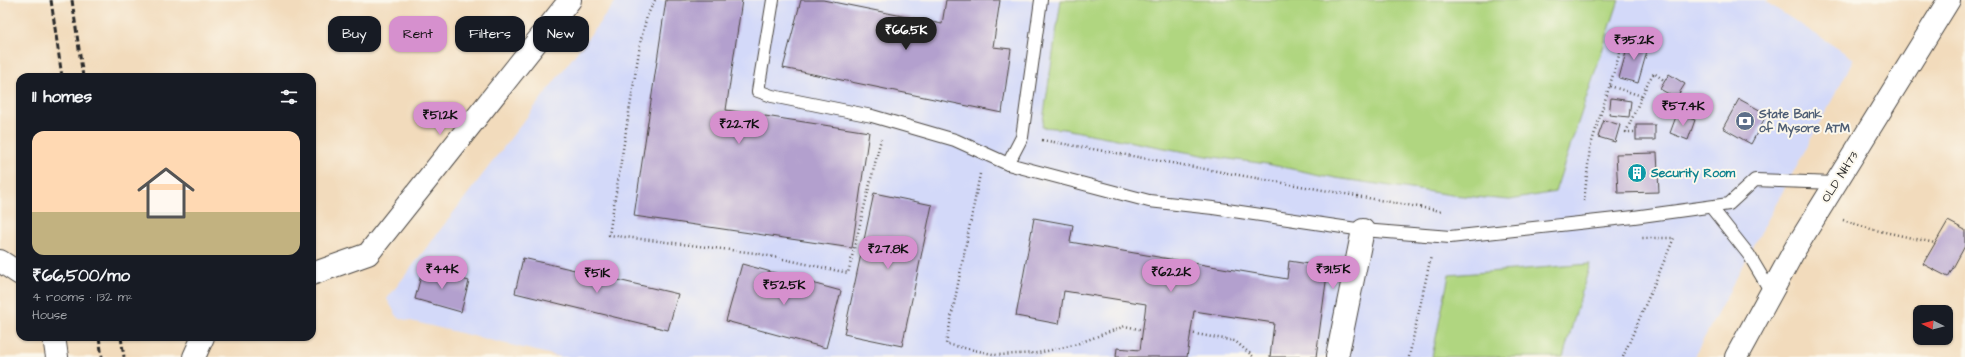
<!DOCTYPE html>
<html lang="en">
<head>
<meta charset="utf-8">
<style>
  :root { --surface:#171b24; --page:#20242c; --text:#f1f3f6; --muted:#9ea1a6; --line:#363941; --accent:#d690ce }
  body { margin:0; font-family:"Architects Daughter",sans-serif; background:var(--page); color:var(--text); height:100vh; display:flex; flex-direction:column; font-size:15px; white-space:nowrap }
  * { box-sizing:border-box; margin:0 }
  p { font-size:13px; color:var(--muted) }
  .icon { flex:none; width:22px; height:22px; fill:none; stroke:currentColor; stroke-width:2; stroke-linecap:round; stroke-linejoin:round }
  .map { position:relative; flex:1; overflow:hidden }
  .drawer { position:absolute; left:16px; top:73px; width:300px; height:268px; display:flex; flex-direction:column; background:var(--surface); border-radius:12px; box-shadow:0 1px 3px #0004 }
  .drawer>* { flex:none }
  .guide { position:absolute; left:328px; top:16px; width:380px; height:36px; display:flex; gap:8px }
  .needle { width:26px; rotate:276deg }
  .buttons { position:absolute; left:1913px; top:305px; display:grid; gap:8px }
  .buttons a { display:grid; place-items:center; width:40px; height:40px; border-radius:8px; background:var(--surface); box-shadow:0 1px 3px #0004; font-size:20px }
  .price { position:absolute; translate:-50% -34px; padding:0 9px; border-radius:14px; background:var(--accent); color:#111; font-size:13px; line-height:26px; filter:drop-shadow(0 1px 2px #0008) }
  .price::after { content:''; position:absolute; left:50%; top:24px; width:12px; height:9px; margin-left:-6px; background:inherit; clip-path:polygon(0 0,100% 0,50% 100%) }
  .price.selected { background:#222; color:#fff }
  ul { padding:0; list-style:none }
  li { display:grid; align-content:center; gap:8px; height:212px; padding:0 16px }
  li+li { border-top:1px solid var(--line) }
  li span { display:grid; place-items:center; height:124px; border-radius:12px; color:#555 }
  li>.icon { margin-inline-start:auto }
  span .icon { width:72px; height:72px; fill:#fffc; stroke-width:1 }
  li b { font-size:17px }
  h2 { display:flex; justify-content:space-between; align-items:center; height:48px; padding:0 16px; font-size:17px }
  .pill { padding:0 14px; border-radius:12px; background:var(--surface); box-shadow:0 1px 3px #0004; font-size:14px; line-height:36px }
  .pill.selected { background:var(--accent); color:#111 }
  .map>svg:first-child { display:block }
  .built { fill:#d3d9f9 }
  .green { fill:#b0d680; stroke:#6e8056 }
  .building { fill:#b3a0ce }
  .lines { fill:none; stroke-linecap:round; stroke-linejoin:round }
  .service-casing { stroke:#494541; stroke-width:14 }
  .minor-casing { stroke:#494541; stroke-width:24 }
  .tertiary-casing { stroke:#494541; stroke-width:24 }
  .primary-casing { stroke:#494541; stroke-width:24 }
  .path { stroke:#494541; stroke-width:2.5; stroke-dasharray:1 3; stroke-linecap:butt }
  .service { stroke:#fff; stroke-width:12 }
  .minor { stroke:#fff; stroke-width:22 }
  .tertiary { stroke:#fff; stroke-width:22 }
  .primary { stroke:#fff; stroke-width:22 }
  .rail { stroke:#2b2b2b; stroke-width:3; stroke-dasharray:6 3; stroke-linecap:butt }
  .labels { text-anchor:middle; dominant-baseline:central; stroke-width:4; stroke-linejoin:round; paint-order:stroke }
  .service-label { font-size:12px; font-weight:bold; fill:#4e5e75; stroke:#fbf7ec; text-anchor:start }
  .culture-label { font-size:12px; font-weight:bold; fill:#0d838f; stroke:#fbf7ec; text-anchor:start }
  .street-label { font-size:12px; fill:#2b2b2b; stroke:#fbf7ec }
</style>
</head>
<body>
<div class="map">
<svg width="1965" height="357" viewBox="0 0 1965 357">
  <rect width="100%" height="100%" fill="#fbf7ec"/>
  <filter id="ink" filterUnits="userSpaceOnUse"><feTurbulence type="fractalNoise" baseFrequency=".025" numOctaves="2"/><feDisplacementMap in="SourceGraphic" scale="8" xChannelSelector="R" yChannelSelector="G"/><feConvolveMatrix kernelMatrix="1 2 1 2 8 2 1 2 1" color-interpolation-filters="sRGB"/></filter>
  <filter id="wash" filterUnits="userSpaceOnUse"><feTurbulence type="fractalNoise" baseFrequency=".012" numOctaves="4" result="noise"/><feDisplacementMap in="SourceGraphic" scale="16" xChannelSelector="R" yChannelSelector="G"/><feGaussianBlur stdDeviation="0.9" result="paint"/><feColorMatrix in="noise" values="0 0 0 0 0 0 0 0 0 0 0 0 0 0 0 0 0 1.4 0 .05"/><feComposite in="paint" operator="in"/></filter>
  <g filter="url(#wash)">
    <rect width="100%" height="100%" fill="#f2dbbc"/>
    <!-- built -->
    <path class="built" d="M617,0h1150l-1,2 88,57 -160,298h-1133l-163,-39 -11,-19z"/>
    <!-- green -->
    <g class="green">
      <path d="M1061,0h558l-64,192 -45,8 -58,-5 -116,-17 -69,-14 -60,-8 -143,-27 -22,-2z"/>
      <path d="M1590,264l-27,93h-131l17,-82z"/>
    </g>
    <g id="blocks">
      <!-- building -->
      <g class="building">
        <path d="M666,0h76l-16,110 143,22 -17,116 -218,-32z"/>
        <path d="M801,0h22l119,24 4,-24h54l-7,47 18,2 -9,64 -219,-45z"/>
        <path d="M1630,38l19,6 -11,39 -19,-5z"/>
        <path d="M1669,74l16,10 -9,14 -16,-9z"/>
        <path d="M1611,98l20,3 -2,16 -20,-2z"/>
        <path d="M1739,99l28,15 -16,30 -28,-16z"/>
        <path d="M1677,114l18,6 -7,20 -18,-7z"/>
        <path d="M1604,120l16,5 -5,17 -17,-5z"/>
        <rect x="1636" y="125" width="19" height="15"/>
        <path d="M1657,153l2,39 -41,1 -2,-39z"/>
        <path d="M874,193l58,12 -30,141 -58,-12z"/>
        <path d="M1034,218l39,7 -3,17 217,37 2,-18 39,6 -12,90h-46l4,-34 -80,-12 -7,46h-71l1,-9 23,2 6,-46 -82,-13 -5,33 -43,-8z"/>
        <path d="M1948,221l17,9v16l-17,31 -25,-13z"/>
        <path d="M523,258l155,36 -10,36 -153,-37z"/>
        <path d="M742,264l99,27 -15,57 -100,-27z"/>
        <path d="M423,268l46,13 -8,31 -46,-13z"/>
      </g>
    </g>
  </g>
  <g filter="url(#ink)">
    <use href="#blocks" fill-opacity="0" stroke="#494541" stroke-width="1"/>
    <g class="lines">
      <!-- service casing -->
      <g class="service-casing">
        <g id="service">
          <path d="M773,0l-15,91 14,5 100,20 83,24 53,24 141,37 64,7 150,22 87,7 184,-20 95,-13 26,-24 80,3"/>
          <path d="M1008,164l14,-27 19,-137"/>
          <path d="M1711,207l38,48 22,37"/>
        </g>
      </g>
      <!-- minor casing -->
      <g class="minor-casing">
        <path id="minor" d="M1337,357l26,-127"/>
      </g>
      <!-- tertiary casing -->
      <g class="tertiary-casing">
        <g id="tertiary">
          <path d="M0,261l20,13"/>
          <path d="M312,274l56,-20 202,-254"/>
          <path d="M54,337l3,20"/>
          <path d="M194,357l9,-20"/>
        </g>
      </g>
      <!-- primary casing -->
      <g class="primary-casing">
        <path id="primary" d="M1736,357l59,-108 154,-249"/>
      </g>
      <!-- path -->
      <g class="path">
        <path d="M655,0l-8,16 -6,23 -32,196 146,18 93,20 33,-134"/>
        <path d="M1610,86l32,10 -16,36h9"/>
        <path d="M1642,96l7,-16 5,-7 11,8"/>
        <path d="M1042,140l399,71"/>
        <path d="M980,174l-34,170 51,11 41,-2 36,-8 51,-19 18,4"/>
        <path d="M1584,201l6,-53 33,-105"/>
        <path d="M1843,220l28,9 64,14"/>
        <path d="M1190,333l45,8 19,16"/>
        <path d="M1409,357l22,-101"/>
        <path d="M1623,357l51,-119h-33"/>
      </g>
      <!-- service -->
      <use href="#service" class="service"/>
      <!-- minor -->
      <use href="#minor" class="minor"/>
      <!-- tertiary -->
      <use href="#tertiary" class="tertiary"/>
      <!-- primary -->
      <use href="#primary" class="primary"/>
      <!-- rail -->
      <g class="rail">
        <path d="M51,0l11,77"/>
        <path d="M72,0l11,77"/>
        <path d="M99,337l3,20"/>
        <path d="M121,337l3,20"/>
      </g>
    </g>
  </g>
  <!-- icons -->
  <defs>
    <g id="bank-disc" transform="scale(1)"><circle r="9.5" fill="#5c6f8a" stroke="#fbf7ec"/><path d="M-6-4H6V4H-6ZM0-2.3a2.3 2.3 0 1 0 0 4.6a2.3 2.3 0 1 0 0-4.6Z" fill="#fff"/></g>
    <g id="building-disc" transform="scale(1)"><circle r="9.5" fill="#0f9aa8" stroke="#fbf7ec"/><path d="M-4-6H4V6H1V3H-1V6H-4ZM-2.5-4.3h1.7v1.8h-1.7ZM.8-4.3h1.7v1.8H.8ZM-2.5-1h1.7V.8h-1.7ZM.8-1h1.7V.8H.8Z" fill="#fff"/></g>
  </defs>
  <g fill-rule="evenodd">
    <use href="#bank-disc" x="1745" y="121"/>
    <use href="#building-disc" x="1637" y="173"/>
  </g>
  <g class="labels">
    <!-- service labels -->
    <g class="service-label">
      <text x="1759" y="114">State Bank<tspan x="1759" dy="14">of Mysore ATM</tspan></text>
    </g>
    <!-- culture labels -->
    <g class="culture-label">
      <text x="1651" y="173">Security Room</text>
    </g>
    <!-- street labels -->
    <g class="street-label">
      <text transform="translate(1840 177) rotate(-58)">OLD NH73</text>
    </g>
  </g>
</svg>
<div class="buttons">
<a><svg class="needle" viewBox="-14 -14 28 28"><path d="M0-13l5 13h-10z" fill="#e53935"/><path d="M0 13l5-13h-10z" fill="#9ea1a6"/></svg></a>
</div>
<b class="price selected" style="left:906px;top:51px">₹66.5K</b>
<b class="price" style="left:1634px;top:61px">₹35.2K</b>
<b class="price" style="left:1683px;top:127px">₹57.4K</b>
<b class="price" style="left:440px;top:136px">₹51.2K</b>
<b class="price" style="left:739px;top:145px">₹22.7K</b>
<b class="price" style="left:888px;top:270px">₹27.8K</b>
<b class="price" style="left:442px;top:290px">₹44K</b>
<b class="price" style="left:1333px;top:290px">₹31.5K</b>
<b class="price" style="left:1171px;top:293px">₹62.2K</b>
<b class="price" style="left:597px;top:294px">₹51K</b>
<b class="price" style="left:784px;top:306px">₹52.5K</b>
<div class="guide">
<a class="pill">Buy</a>
<a class="pill selected">Rent</a>
<a class="pill">Filters</a>
<a class="pill">New</a>
</div>
<section class="drawer">
<h2>11 homes<svg class="icon" aria-label="filters" viewBox="0 0 24 24"><path d="M4 7h16M4 17h16"/><circle cx="9" cy="7" r="2"/><circle cx="15" cy="17" r="2"/></svg></h2>
<ul>
<li><span style="background:linear-gradient(#ffd9b3 65%,#c2b280 0)"><svg class="icon" aria-label="home" viewBox="0 0 24 24"><path d="M3 11l9-7 9 7M6 9v11h12V9"/></svg></span><div><b>₹66,500/mo</b><p>4 rooms · 132 m²</p><p>House</p></div></li>
</ul>
</section>
</div>
</body>
</html>
